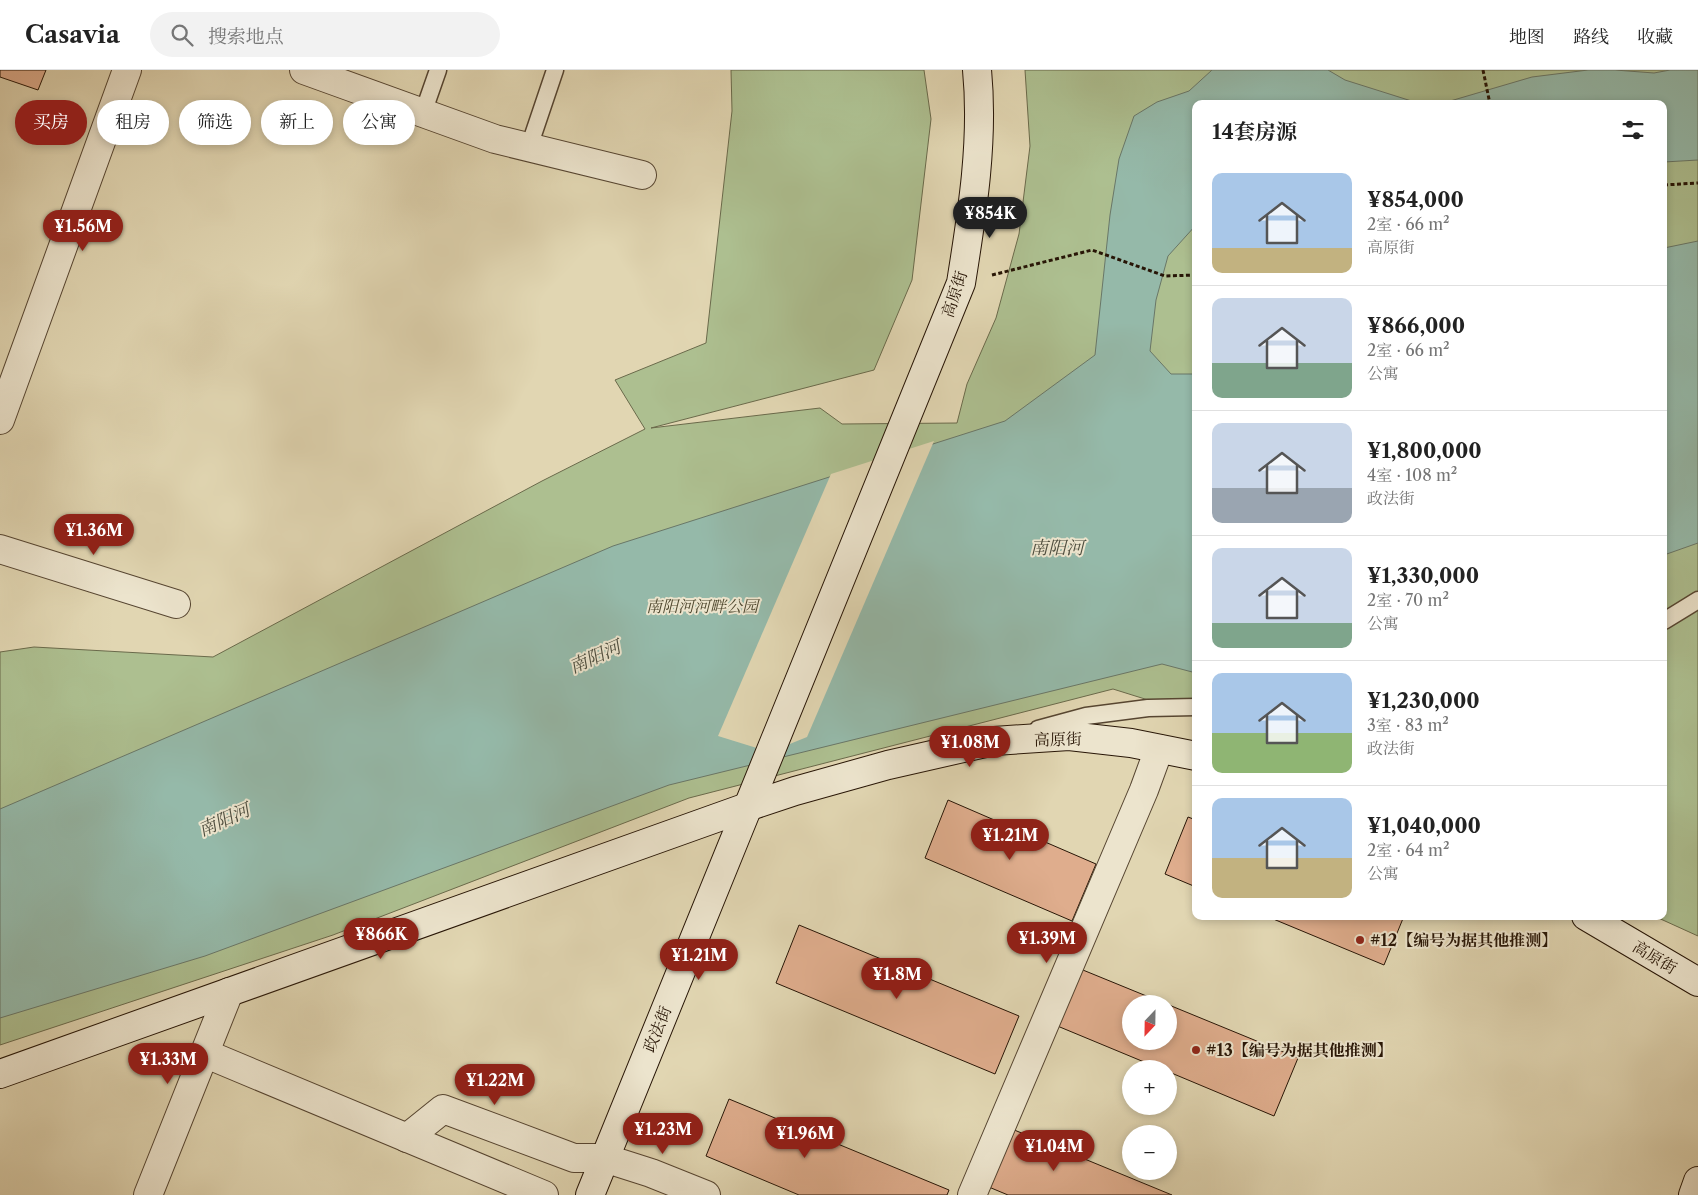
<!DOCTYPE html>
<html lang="zh">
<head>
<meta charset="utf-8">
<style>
  :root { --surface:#fff; --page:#f2f2f2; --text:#222; --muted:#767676; --line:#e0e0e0; --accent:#8f2418 }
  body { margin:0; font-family:"Libre Caslon Text","Noto Serif SC",serif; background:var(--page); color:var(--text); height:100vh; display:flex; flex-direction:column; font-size:19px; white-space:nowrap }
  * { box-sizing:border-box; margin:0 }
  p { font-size:16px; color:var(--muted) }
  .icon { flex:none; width:28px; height:28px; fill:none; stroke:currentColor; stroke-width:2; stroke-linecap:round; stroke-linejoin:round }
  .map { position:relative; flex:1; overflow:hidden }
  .panel { position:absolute; left:1192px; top:30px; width:475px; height:820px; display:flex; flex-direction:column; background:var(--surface); border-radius:10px; box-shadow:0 2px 8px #0003 }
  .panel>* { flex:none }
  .guide { position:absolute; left:15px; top:30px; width:475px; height:45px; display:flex; gap:10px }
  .needle { width:32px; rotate:202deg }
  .fabs { position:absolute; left:1122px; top:925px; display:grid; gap:10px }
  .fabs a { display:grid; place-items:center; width:55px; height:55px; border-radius:50%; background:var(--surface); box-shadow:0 2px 8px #0003; font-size:25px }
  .price { position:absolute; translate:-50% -42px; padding:0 11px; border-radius:18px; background:var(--accent); color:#fff; font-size:16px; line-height:32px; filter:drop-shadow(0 1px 2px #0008) }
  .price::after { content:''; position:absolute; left:50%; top:30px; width:15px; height:11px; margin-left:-8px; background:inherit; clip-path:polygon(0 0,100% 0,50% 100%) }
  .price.selected { background:#222; color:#fff }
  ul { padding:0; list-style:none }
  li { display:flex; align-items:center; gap:15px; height:125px; padding:0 20px }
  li+li { border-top:1px solid var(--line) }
  li span { display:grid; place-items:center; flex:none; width:140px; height:100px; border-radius:10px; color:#555 }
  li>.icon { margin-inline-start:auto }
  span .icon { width:60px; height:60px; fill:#fffc; stroke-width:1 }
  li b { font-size:21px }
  h2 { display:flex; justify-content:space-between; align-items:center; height:60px; padding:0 20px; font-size:21px }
  .pill { padding:0 18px; border-radius:22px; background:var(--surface); box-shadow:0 2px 8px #0003; font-size:18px; line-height:45px }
  .pill.selected { background:var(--accent); color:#fff }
  header { display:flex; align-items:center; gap:30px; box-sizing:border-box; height:70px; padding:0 25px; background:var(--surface); border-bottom:1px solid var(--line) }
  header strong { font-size:24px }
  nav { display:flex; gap:28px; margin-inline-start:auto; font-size:18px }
  .search { width:350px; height:45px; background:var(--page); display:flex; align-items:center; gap:12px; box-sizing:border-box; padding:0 18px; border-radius:28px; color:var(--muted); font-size:19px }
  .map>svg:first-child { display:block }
  .green { fill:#adbf90; stroke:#6a6a4b }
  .water { fill:#95b9a9; stroke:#697768 }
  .pier { fill:#e1d6b2 }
  .building { fill:#dfad8d; stroke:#271506 }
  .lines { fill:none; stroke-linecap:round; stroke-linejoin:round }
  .lane-casing { stroke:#564531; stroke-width:19 }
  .street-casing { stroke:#564531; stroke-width:30 }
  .secondary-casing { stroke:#271506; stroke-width:30 }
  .path { stroke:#271506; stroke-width:3; stroke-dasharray:4 2.5; stroke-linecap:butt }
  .lane { stroke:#ece4cd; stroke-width:16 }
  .street { stroke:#ece4cd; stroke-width:28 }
  .secondary { stroke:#ece4cd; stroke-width:28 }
  .poi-dot { fill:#8f2418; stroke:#ece4cd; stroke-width:2 }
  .labels { text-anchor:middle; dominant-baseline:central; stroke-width:4; stroke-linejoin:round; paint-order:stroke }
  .street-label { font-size:16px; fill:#271506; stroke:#ece4cd }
  .park-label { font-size:16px; font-style:italic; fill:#4f482f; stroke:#ece4cd }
  .poi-label { font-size:16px; font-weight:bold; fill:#271506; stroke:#ece4cd; text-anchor:start }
  .water-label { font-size:18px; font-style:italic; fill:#4e4e3f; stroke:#ece4cd }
</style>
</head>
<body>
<header>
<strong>Casavia</strong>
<div class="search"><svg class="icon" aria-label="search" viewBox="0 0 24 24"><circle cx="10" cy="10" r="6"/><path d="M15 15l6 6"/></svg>搜索地点</div>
<nav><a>地图</a><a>路线</a><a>收藏</a></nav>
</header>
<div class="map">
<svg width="1698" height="1125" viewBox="0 0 1698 1125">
  <rect width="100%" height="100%" fill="#e1d6b2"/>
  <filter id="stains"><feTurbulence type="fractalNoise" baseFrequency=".004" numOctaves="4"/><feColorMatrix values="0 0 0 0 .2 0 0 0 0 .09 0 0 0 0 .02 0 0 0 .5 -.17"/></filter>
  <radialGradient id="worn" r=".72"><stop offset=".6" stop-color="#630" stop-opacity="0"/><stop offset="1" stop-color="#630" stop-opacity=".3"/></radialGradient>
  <!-- green -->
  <path class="green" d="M731,0h193l7,49 -19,161 -38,90 -223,58 169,-20 22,16 115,-1 10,-39 29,-66 23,-84 11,-88 -5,-76h673v866l-44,-20h10v-812h-468v611l-83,-26 -424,109 -356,137 -333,110v-393l34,-5 179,10 329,-176 103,-52 -30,-49 91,-37 26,-232z"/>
  <!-- water -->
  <g class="water">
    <path d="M1212,0h116l17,10 76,24h-225v121l-28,31 -12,44 -6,51 21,23h25v299l-34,-9 -493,121 -464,171 -205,62v-209l613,-263 392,-125 90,-66 15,-140 9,-56 15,-43 23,-14 32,-11z"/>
    <path d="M1588,0h27l39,3 16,-3h28v90l-34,2v-58h-224l92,-27z"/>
    <path d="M1698,171v302l-34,12v-307z"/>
  </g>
  <!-- pier -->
  <path class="pier" d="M934,371l-127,296 -37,15 -52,-16 113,-262z"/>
  <!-- building -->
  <g class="building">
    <path d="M0,0h46l-8,20 -38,-13z"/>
    <path d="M948,730l148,64 -24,57 -147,-63z"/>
    <path d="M1188,747l8,3v67l-31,-13z"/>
    <path d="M1266,846h138l-20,49z"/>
    <path d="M799,855l220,91 -24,58 -219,-91z"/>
    <path d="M1078,898l88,36h-35v37h38v-36l129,53 -24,58 -105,-44v-3h-8l-106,-44z"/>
    <path d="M729,1029l220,91 -2,5h-148l-93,-39z"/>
    <path d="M1007,1057l165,68h-164l-24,-10z"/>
  </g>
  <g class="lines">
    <!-- lane casing -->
    <g class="lane-casing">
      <g id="lane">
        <path d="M423,43l15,-43"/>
        <path d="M529,77l26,-77"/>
        <path d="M1664,551l34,-21"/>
        <path d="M1038,659l48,-13 62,-8 48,-1"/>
      </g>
    </g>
    <!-- street casing -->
    <g class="street-casing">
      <g id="street">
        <path d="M304,0l191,69 147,36"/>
        <path d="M0,350l127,-350"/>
        <path d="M0,479l176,55"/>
        <path d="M204,983l340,142"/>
        <path d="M407,1068l36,-29 131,49h30l47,15 55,22"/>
        <path d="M148,1125l81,-203"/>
        <path d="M972,1125l172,-405 15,-41"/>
      </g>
    </g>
    <!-- secondary casing -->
    <g class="secondary-casing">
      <g id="secondary">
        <path d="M1586,846l112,66"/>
        <path d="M0,1004l747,-267 48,-16 93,-26 106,-24 75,-5 62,7 65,13"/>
        <path d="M590,1125l371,-912c11,-69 23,-142 16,-213"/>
        <path d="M1693,1125l5,-14"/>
      </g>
    </g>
    <!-- path -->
    <g class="path">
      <path d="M1483,0l7,34"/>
      <path d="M1664,115l34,-2"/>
      <path d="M992,205l100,-25 73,26 31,-1"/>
    </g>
    <!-- lane -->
    <use href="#lane" class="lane"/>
    <!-- street -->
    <use href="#street" class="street"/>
    <!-- secondary -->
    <use href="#secondary" class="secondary"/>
  </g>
  <!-- markers -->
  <g class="poi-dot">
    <circle cx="1360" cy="870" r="5"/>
    <circle cx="1196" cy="980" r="5"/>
  </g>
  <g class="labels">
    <!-- street labels -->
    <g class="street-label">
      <text transform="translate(954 224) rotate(-72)">高原街</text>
      <text transform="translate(1058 669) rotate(-1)">高原街</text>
      <text transform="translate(1655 887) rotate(31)">高原街</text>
      <text transform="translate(657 959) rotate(-68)">政法街</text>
    </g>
    <!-- park labels -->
    <g class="park-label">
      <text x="702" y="536">南阳河河畔公园</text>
    </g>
    <!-- poi labels -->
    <g class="poi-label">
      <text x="1370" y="870">#12【编号为据其他推测】</text>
      <text x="1206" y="980">#13【编号为据其他推测】</text>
    </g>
    <!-- water labels -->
    <g class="water-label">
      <text x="1057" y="478">南阳河</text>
      <text transform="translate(595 587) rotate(-24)">南阳河</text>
      <text transform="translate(224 750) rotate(-24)">南阳河</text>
    </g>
  </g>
  <rect width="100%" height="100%" filter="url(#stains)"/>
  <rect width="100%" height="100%" fill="url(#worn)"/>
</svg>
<div class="fabs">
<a><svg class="needle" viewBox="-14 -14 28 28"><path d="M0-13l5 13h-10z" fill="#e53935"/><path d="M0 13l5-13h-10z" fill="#767676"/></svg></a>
<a>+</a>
<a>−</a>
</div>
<b class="price selected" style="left:990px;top:169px">¥854K</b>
<b class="price" style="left:83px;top:182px">¥1.56M</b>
<b class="price" style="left:94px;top:486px">¥1.36M</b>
<b class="price" style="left:970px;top:698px">¥1.08M</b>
<b class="price" style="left:1010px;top:791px">¥1.21M</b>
<b class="price" style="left:381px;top:890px">¥866K</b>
<b class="price" style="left:1047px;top:894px">¥1.39M</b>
<b class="price" style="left:699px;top:911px">¥1.21M</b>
<b class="price" style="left:897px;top:930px">¥1.8M</b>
<b class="price" style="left:168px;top:1015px">¥1.33M</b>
<b class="price" style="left:495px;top:1036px">¥1.22M</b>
<b class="price" style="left:663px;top:1085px">¥1.23M</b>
<b class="price" style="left:805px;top:1089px">¥1.96M</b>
<b class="price" style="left:1054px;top:1102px">¥1.04M</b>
<div class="guide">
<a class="pill selected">买房</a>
<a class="pill">租房</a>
<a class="pill">筛选</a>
<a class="pill">新上</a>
<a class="pill">公寓</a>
</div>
<section class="panel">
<h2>14套房源<svg class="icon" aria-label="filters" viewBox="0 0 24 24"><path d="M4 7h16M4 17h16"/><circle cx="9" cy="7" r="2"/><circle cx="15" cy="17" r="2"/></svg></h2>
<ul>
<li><span style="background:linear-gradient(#a9c7e8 75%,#c2b280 0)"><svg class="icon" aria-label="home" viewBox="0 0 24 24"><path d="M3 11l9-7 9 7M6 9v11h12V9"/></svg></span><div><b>¥854,000</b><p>2室 · 66 m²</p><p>高原街</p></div></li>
<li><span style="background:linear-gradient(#c9d6e8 65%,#7fa58c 0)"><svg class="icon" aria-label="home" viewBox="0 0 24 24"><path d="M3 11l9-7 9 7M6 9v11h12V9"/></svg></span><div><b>¥866,000</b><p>2室 · 66 m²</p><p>公寓</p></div></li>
<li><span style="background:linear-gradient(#c9d6e8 65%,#9aa5b1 0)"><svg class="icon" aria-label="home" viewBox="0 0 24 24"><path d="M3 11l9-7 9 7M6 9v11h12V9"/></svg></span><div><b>¥1,800,000</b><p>4室 · 108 m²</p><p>政法街</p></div></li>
<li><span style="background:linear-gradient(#c9d6e8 75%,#7fa58c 0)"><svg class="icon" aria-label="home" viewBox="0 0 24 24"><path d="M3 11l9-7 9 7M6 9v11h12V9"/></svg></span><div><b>¥1,330,000</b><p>2室 · 70 m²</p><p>公寓</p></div></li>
<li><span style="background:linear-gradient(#a9c7e8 60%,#8fb573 0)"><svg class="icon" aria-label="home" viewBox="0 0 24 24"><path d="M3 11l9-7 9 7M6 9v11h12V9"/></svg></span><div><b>¥1,230,000</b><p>3室 · 83 m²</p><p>政法街</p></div></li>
<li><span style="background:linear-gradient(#a9c7e8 60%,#c2b280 0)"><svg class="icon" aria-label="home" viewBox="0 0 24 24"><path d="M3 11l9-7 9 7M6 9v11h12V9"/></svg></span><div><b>¥1,040,000</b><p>2室 · 64 m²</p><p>公寓</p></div></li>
</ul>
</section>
</div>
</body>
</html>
